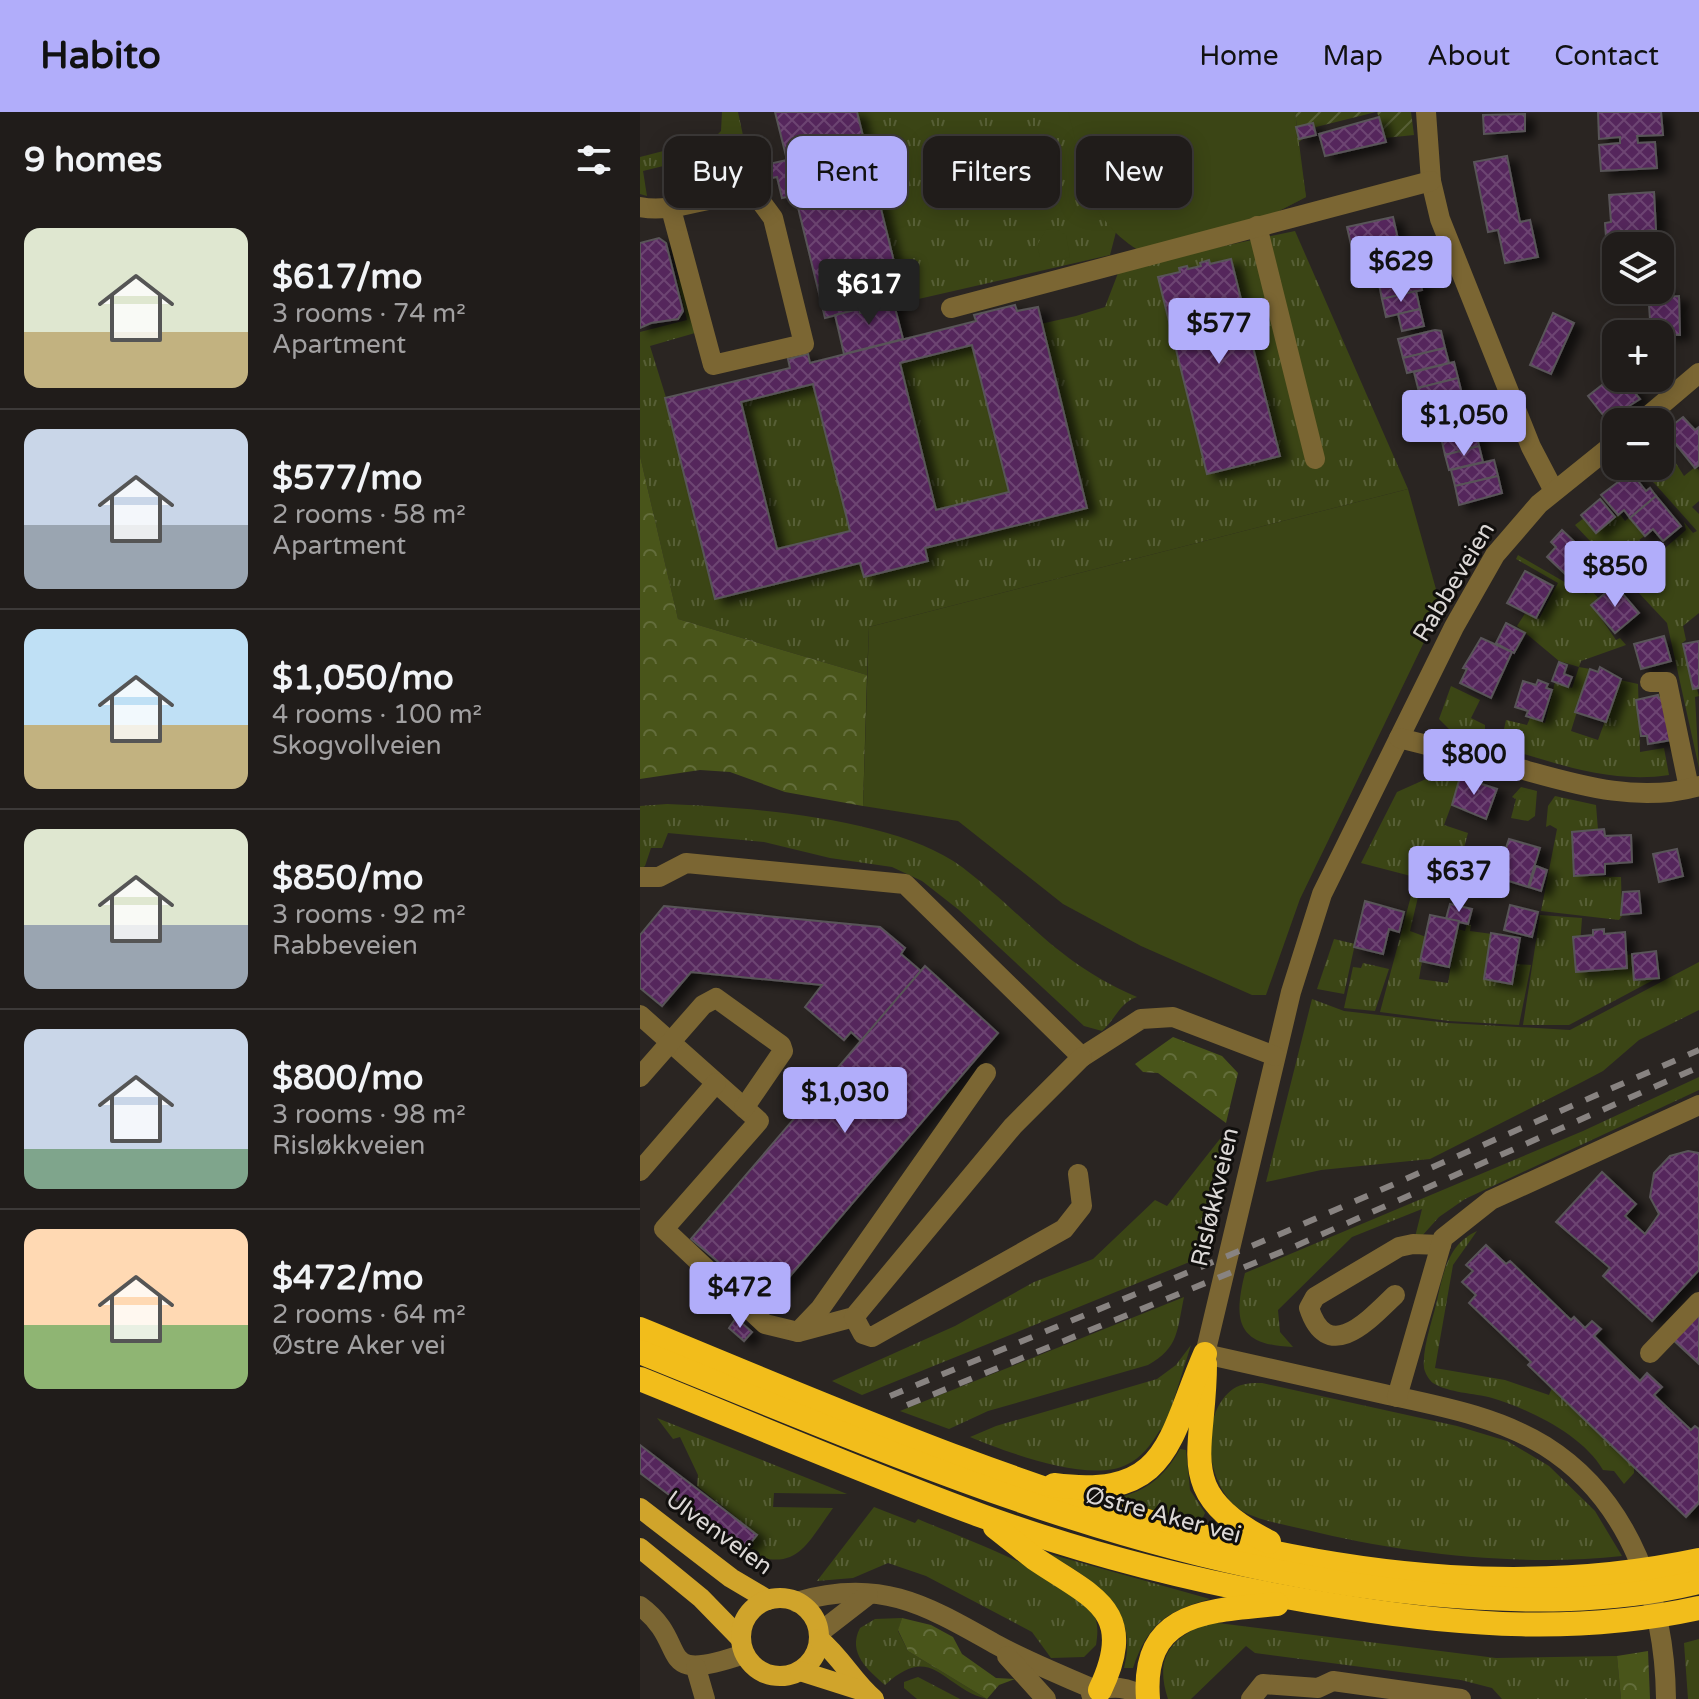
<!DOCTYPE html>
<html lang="en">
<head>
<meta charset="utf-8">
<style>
  :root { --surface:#201c1a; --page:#2d2927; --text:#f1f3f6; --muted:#a2a1a2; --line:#3d3a39; --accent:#b1adfa }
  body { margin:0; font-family:"Varela Round",sans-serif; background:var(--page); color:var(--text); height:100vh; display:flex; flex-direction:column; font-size:30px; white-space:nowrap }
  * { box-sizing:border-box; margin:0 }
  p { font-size:26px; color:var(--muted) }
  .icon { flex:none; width:44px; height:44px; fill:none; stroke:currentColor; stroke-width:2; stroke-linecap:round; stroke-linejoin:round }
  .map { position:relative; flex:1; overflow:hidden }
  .sheet { display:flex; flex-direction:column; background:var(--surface); width:640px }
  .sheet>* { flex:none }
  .hud { position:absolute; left:24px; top:24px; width:760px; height:72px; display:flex; gap:16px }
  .tools { position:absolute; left:962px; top:120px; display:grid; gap:16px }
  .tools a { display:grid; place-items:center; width:72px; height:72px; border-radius:16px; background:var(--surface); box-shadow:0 4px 20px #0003,0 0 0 2px var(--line); font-size:40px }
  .price { position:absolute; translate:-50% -68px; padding:0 18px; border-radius:8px; background:var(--accent); color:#111; font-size:26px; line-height:52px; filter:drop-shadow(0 2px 4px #0008) }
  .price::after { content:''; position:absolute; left:50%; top:48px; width:24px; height:18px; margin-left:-12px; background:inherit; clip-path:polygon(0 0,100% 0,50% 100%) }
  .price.selected { background:#222; color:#fff }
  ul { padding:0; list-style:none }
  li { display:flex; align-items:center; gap:24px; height:200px; padding:0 24px }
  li+li { border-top:2px solid var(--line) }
  li span { display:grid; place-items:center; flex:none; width:224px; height:160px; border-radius:16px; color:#555 }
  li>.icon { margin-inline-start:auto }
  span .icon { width:96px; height:96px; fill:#fffc; stroke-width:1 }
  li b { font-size:34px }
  h2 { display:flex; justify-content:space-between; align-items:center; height:96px; padding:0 24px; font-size:34px }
  .tag { padding:0 28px; border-radius:16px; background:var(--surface); box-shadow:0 4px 20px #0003,0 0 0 2px var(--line); font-size:28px; line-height:72px }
  .tag.selected { background:var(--accent); color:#111 }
  header { display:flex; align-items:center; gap:48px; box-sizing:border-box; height:112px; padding:0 40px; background:var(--accent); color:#111 }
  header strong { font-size:38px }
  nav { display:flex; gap:44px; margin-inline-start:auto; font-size:28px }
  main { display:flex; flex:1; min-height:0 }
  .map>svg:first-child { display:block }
  .grass { fill:url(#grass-tufts) }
  .forest { fill:url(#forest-crowns) }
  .park { fill:#3b4515 }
  .garden { fill:url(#garden-furrows) }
  .building { fill:url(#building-cross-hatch); stroke:#595459; stroke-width:2; fill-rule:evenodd; filter:url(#shadow) }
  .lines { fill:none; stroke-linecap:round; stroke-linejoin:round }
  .minor { stroke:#7b6633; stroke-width:20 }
  .major { stroke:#d0a42b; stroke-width:20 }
  .highway { stroke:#f2bd1b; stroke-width:24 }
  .rail { stroke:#888381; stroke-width:6; stroke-dasharray:14 14; stroke-linecap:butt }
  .labels { text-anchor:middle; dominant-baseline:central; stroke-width:6; stroke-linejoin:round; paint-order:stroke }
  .street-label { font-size:24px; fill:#dcd8d6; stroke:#110f0d }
</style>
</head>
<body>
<header>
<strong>Habito</strong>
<nav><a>Home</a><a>Map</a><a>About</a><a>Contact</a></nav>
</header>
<main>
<section class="sheet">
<h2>9 homes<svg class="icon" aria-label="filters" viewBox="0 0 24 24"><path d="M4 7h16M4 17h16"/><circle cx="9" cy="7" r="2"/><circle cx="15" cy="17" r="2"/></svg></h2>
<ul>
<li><span style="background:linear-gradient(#dfe7d0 65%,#c2b280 0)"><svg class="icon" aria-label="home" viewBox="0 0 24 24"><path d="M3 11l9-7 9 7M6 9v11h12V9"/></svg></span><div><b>$617/mo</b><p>3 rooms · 74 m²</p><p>Apartment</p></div></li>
<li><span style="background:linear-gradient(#c9d6e8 60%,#9aa5b1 0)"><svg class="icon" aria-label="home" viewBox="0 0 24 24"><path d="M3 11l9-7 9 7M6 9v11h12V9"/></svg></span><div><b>$577/mo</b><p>2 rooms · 58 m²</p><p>Apartment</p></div></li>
<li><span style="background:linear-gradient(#bfe0f5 60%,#c2b280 0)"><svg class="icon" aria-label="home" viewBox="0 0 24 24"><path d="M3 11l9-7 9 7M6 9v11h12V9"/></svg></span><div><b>$1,050/mo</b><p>4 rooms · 100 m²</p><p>Skogvollveien</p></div></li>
<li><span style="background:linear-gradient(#dfe7d0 60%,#9aa5b1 0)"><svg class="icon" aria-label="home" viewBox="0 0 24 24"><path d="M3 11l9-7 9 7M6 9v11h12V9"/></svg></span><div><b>$850/mo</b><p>3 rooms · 92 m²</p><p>Rabbeveien</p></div></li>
<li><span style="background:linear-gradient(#c9d6e8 75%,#7fa58c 0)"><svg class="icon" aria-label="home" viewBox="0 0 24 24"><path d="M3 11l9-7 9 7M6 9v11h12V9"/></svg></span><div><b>$800/mo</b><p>3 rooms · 98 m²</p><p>Risløkkveien</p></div></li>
<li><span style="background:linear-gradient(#ffd9b3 60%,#8fb573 0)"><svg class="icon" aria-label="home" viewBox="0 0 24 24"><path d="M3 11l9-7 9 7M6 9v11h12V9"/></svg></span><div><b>$472/mo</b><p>2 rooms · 64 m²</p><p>Østre Aker vei</p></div></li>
</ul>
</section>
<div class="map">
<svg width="1059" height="1587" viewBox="0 0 1059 1587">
  <defs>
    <pattern id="grass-tufts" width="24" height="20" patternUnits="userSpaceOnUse" patternTransform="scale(2)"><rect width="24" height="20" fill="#3b4515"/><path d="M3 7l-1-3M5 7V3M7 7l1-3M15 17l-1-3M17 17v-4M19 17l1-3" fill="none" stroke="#575f36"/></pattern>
    <pattern id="forest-crowns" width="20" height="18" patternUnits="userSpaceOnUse" patternTransform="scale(2)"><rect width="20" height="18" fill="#49551a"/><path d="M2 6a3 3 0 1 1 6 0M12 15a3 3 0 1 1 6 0" fill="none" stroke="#636d3b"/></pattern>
    <pattern id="garden-furrows" width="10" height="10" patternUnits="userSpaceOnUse" patternTransform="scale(2)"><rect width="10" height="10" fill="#3b4515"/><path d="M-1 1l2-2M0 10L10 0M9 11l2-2" fill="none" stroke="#575f36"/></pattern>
    <pattern id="building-cross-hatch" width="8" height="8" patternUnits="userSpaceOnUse" patternTransform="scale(2)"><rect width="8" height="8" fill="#55265b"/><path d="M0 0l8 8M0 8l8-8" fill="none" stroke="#6d4572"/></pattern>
    <filter id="shadow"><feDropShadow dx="9" dy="5" stdDeviation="4" flood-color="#0009"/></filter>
  </defs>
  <rect width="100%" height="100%" fill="#2a2522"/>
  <!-- grass -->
  <g class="grass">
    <path d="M82,0h16l9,42 -36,9 -3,-8 -65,16 4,25 -7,-2v-37l74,-19 7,-7z"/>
    <path d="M217,0h438l11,85 -37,19 -153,16 -6,23 -209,48z"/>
    <path d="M655,119l113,258 -539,138 -2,48 -189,-56 -38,-163v-124l47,-12 -10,-40 6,-1 12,54 -45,13 19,61 407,-91 29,-9 15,-39z"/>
    <path d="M1020,326l24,38 11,-9 4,3v31l-7,6 7,7v99l-16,13 3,14 -5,4h3l15,52 -4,1 4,71 -32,-145 -92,-98 9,-7 12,13 23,-18 6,8 5,-4 16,18 -7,5 11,12 10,-8 5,4 21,-18 -2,-8 9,11 4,-2 -58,-65h21z"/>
    <path d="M878,443l50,29 3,-5 15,15 5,-4 8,9 -7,6 24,35 4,-2 6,7 -45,16 -2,6 11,2 -19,62 27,9 22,-60 18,4 2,68 24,-4 5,27c-59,9 -113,-12 -169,-28l6,-27 21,5 3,-7 15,5 10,-41 17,6 7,-21 -20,-6 -42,-35 9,-14 13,7 19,-36 -42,-24z"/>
    <path d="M811,574l29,14 -9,18 14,7v14l-35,-9 -11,-11z"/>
    <path d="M795,663l27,2 -18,48 24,8 -15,54 -92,-24 36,-71z"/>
    <path d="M881,675l16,4 -2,25 -7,5 -17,-3 5,-19 -4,-2z"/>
    <path d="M915,684l41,9 2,25 -26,2 3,44 46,1 1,39 -3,4 -78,-9 16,-82 -7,-4 -4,2 2,-21z"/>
    <path d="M27,692c81,3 230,14 295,63 65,50 95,96 175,130 -17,5 -22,23 -35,34l-18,-5 -125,-116 -37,-29 -30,-14 -62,-9 -66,-16 -96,-9 -6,15h-11l-6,18 -5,3v-63z"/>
    <path d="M771,784l7,1 -8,34 16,6 -7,42 29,4 9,-54 8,2 2,-7 4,1 -1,6 22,3 -7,45 28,5 4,-20 14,1 -12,60 -70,-4 -69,-9z"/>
    <path d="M900,803l42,3 -4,54 50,-4 -1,-13 6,-1 5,27 19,-3 -88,47h-46z"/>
    <path d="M694,827l21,5 -11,50 -27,-5z"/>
    <path d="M1059,850v48l-60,30 -36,31 -19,10 -154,78 -109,11 -55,12 46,-183 32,12 104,12 122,7z"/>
    <path d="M723,851l26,6 -14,42 -31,-3 9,-41 8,1z"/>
    <path d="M1059,965v13l-234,109 -26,18 -18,20h-6l7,-28 -70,28 -74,73 2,22 13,15c-56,-2 -60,-26 -48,-74l338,-142z"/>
    <path d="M583,1023l-31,126 -330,134 -30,-14 123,-55 79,-44 59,-23 62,-59 12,6z"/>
    <path d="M837,1119l-24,34 -18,103 70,12 44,15 4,-10 81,81v7l-10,11 -10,-13 -11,-1c-20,-35 -74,-61 -111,-72 -18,-5 -43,-5 -59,-15 -4,-3 -8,-10 -9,-15 -2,-22 10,-51 14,-72 6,-27 12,-53 39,-65z"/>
    <path d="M544,1185c-7,33 -5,51 -36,68l-160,46 -39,18 -49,-18z"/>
    <path d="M551,1233l-27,86 -4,-1c-9,14 -18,28 -34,35 -37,18 -120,-13 -156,-28l26,-11 161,-47 19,-14z"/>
    <path d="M622,1271l195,43 50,15 42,25 46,45 27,45c-99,11 -218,-2 -315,-26 -20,-5 -41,-8 -59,-16 -42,-18 -52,-98 -15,-125 9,-6 19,-6 29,-6z"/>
    <path d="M17,1306l190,76 -73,-1 -1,14 60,1c-27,37 -37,67 -89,43l13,-17 -60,-48 1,-11 -18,-38 -7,2z"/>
    <path d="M540,1337l6,1 4,40 15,23 -5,11 -93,-24c35,-6 56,-20 73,-51z"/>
    <path d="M234,1395l41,16 3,-4c47,20 140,53 172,90 9,10 8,24 6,36l-12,12 -33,1 -19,-26 -106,-56 -38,-13 -35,15 -36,3z"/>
    <path d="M406,1441l164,46c-44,12 -62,25 -77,69h-9c17,-60 -33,-91 -78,-115z"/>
    <path d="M262,1506l-4,13 10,20 79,48c-45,-11 -54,-58 -102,-14 -17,-15 -38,-32 -25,-57l15,-9z"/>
    <path d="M570,1510l286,36 121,-2 4,43h-119l-10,-11 -31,-8 -206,-27 -9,-7 -55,53h-23c-14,-43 3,-61 42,-77z"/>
    <path d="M1059,1527v60h-11l-4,-56z"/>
    <path d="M278,1565l42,22h-43l-13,-11v-6z"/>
  </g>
  <!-- forest -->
  <g class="forest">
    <path d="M0,344l38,163 189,56 -4,131 -78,-14 -55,-20 -30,-2 -60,9z"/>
    <path d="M533,925l49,19 16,17 -12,50 -68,-50 -15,-1 -8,-8z"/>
    <path d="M262,1506l29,7 22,12 9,17 34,24 19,1 -16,6 -12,14 -79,-48 -10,-21z"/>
    <path d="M1008,1539l2,48h-29l-4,-43z"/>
  </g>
  <!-- park -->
  <g class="park">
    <path d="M428,0h225l13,85 -37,19 -131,34c-54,-34 -53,-80 -70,-138z"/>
    <path d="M416,117l10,6 4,22 -20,5 -10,-5 -3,-12 9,-15z"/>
    <path d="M768,377l33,118 -141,292 -34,96h-14l-111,-49 -78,-42 -105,-83 -95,-15 6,-179z"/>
  </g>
  <!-- garden -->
  <g class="garden">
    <path d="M655,0h81l-60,15 -17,15z"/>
    <path d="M737,0h34l3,23 -29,3z"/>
  </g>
  <!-- building -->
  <g class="building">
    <path d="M135,0h82l46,186 -33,8 1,5 -11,2 -1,-4 -34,9 -30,-123 -13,3 -5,-21 -5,1 -3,-14 18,-4z"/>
    <path d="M958,0h63l2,23 -26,1 1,7 17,-1 2,26 -56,3 -2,-26 21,-2v-6l-21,2z"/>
    <path d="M885,2v17l-41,3 -1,-19z"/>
    <path d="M739,5l7,25 -61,14 -6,-22z"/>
    <path d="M673,11l3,12 -17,4 -3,-12z"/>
    <path d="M867,44l13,66 10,-2 8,37 -33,6 -7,-33 -10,2 -14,-70z"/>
    <path d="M1014,80l2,38 -23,2 -1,14h-16v18l-8,1 -3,-42 6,-1 -2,-27z"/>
    <path d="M753,105l5,22 -46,10 -5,-22z"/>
    <path d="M19,126l7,5 17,68 -5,8 -27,4 -11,5v-85z"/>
    <path d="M760,130l6,1 4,16 -43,10 -4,-18z"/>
    <path d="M591,147l49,197 -73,18 -49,-197 22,-5 -1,-4 8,-2 1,3 13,-3 -1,-3 9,-3 1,4z"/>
    <path d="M770,147l4,17 -43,10 -4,-17z"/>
    <path d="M779,163l3,15 -40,9 -3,-15z"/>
    <path d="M1026,177v8l13,-1 1,39 -29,-1 -3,-44z"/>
    <path d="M776,179l4,18 -34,8 -4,-18z"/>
    <path d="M253,188l10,39 -59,15 -9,-39 24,-6 1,4 11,-2 -1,-5z"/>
    <path d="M375,193l2,6 21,-4 49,201 -162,40 3,13 -64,16 -4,-14 -145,36 -50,-201 125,-30 -2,-9 20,-5 2,9 166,-42 -2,-6zM332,233l37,147 -73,18 -36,-147zM173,272l37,147 -73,18 -36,-147z"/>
    <path d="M780,197l4,17 -22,5 -4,-17z"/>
    <path d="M913,201l21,10 -23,51 -21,-9z"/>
    <path d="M795,218l6,1 4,17 -42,10 -5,-19z"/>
    <path d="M805,236l4,15 -42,10 -4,-15z"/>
    <path d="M814,250l4,16 -40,10 -4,-16z"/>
    <path d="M976,262v4h7l17,21 -33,21 -19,-24z"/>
    <path d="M818,266l4,16 -40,11 -4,-17z"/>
    <path d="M1043,305l12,13 4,-3v38l-4,3 -30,-37z"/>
    <path d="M835,317l4,17 -34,9 -4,-18z"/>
    <path d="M839,334l4,16 -34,8 -4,-15z"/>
    <path d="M854,348l4,16 -43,10 -4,-16z"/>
    <path d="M982,359l4,3 4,-3 16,20 4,-3 6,8 -26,22 -6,-8 -6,5 -17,-20 17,-13 -4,-5z"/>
    <path d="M858,364l4,17 -43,12 -4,-19z"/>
    <path d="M1016,384l25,30 -18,15 -10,-12 -8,7 -15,-18z"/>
    <path d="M960,387l15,18 -19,16 -15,-18z"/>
    <path d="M922,418l37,35 -21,21 -31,-29 9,-10 -5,-5z"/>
    <path d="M885,459l28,15 -17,32 -29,-15z"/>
    <path d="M975,473l24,28 -24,20 -24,-28z"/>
    <path d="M866,511l19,10 -11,20 -18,-10z"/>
    <path d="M1024,524l7,25 -30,8 -7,-25z"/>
    <path d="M841,526l31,14 -21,46 -31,-15 7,-14 -4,-1z"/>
    <path d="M1059,529v47l-6,1 -10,-45z"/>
    <path d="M919,550l8,3 -3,9 8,3 -4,10 -16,-6z"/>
    <path d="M960,555l21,12 -15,43 -31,-10 15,-43 8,3z"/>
    <path d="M898,568l10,4 -2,4 6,2 -10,31 -16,-5 2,-5 -13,-4 8,-26 13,4z"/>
    <path d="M1018,583l1,3 7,-1 6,43 -24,4 -1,-8h-6l-5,-36z"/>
    <path d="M820,665l37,12 -11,30 -34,-14z"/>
    <path d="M964,717l1,7 26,-1 1,27 -27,2v10l-31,2 -2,-44z"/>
    <path d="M869,727l31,9 -12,39 -32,-10z"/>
    <path d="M1037,737l6,27 -24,6 -6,-28z"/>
    <path d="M820,752l24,7 -6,21 -24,-7z"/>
    <path d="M896,754l11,4 -6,21 -12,-4z"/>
    <path d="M999,779l2,22 -20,2 2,-23z"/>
    <path d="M725,789l39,11 -5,20 -10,-3 -6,25 -29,-7z"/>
    <path d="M810,792l22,5 -4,15 -22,-5z"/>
    <path d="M870,793l28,7 -6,25 -28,-7z"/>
    <path d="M24,794l216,21 25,21 -4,6 20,17 -60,70 -10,-9 -7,8 -39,-33 17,-22 -131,-13 -29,34 -22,-18v-53z"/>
    <path d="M790,803l29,6 -10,46 -29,-6z"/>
    <path d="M964,817v5l21,-2 2,36 -51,4 -3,-35 20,-2v-5z"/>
    <path d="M851,821l29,5 -8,46 -28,-5z"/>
    <path d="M1016,839l3,27 -25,2 -2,-26z"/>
    <path d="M285,854l73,67 -231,270 -76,-64z"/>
    <path d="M1048,1039l11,2v117l-47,51 -49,-45 7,-8 -54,-46 46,-50 34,32 -11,12 20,18 14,-20 -9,-17 4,-24 16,-17z"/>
    <path d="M846,1133l20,19 4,-3 61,59 3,-3 11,11 7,-7 9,8 -7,7 46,45 7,-8 15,14 -8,8 37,35 4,-4 4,3v74l-13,14 -158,-152 3,-3 -62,-59 7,-8 -14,-13 11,-11 -7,-6z"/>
    <path d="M1059,1196v56l-28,-26z"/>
    <path d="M96,1206l16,14 -8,9 -15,-13z"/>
    <path d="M0,1333l117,90 -13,16 -104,-78z"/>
  </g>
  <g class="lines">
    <!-- minor -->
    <g class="minor">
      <path d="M786,0l5,69 9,38 91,228 23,44"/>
      <path d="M0,95c40,8 81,-20 119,-8l14,19 31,126 -91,21 -42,-156"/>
      <path d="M617,114l58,233"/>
      <path d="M311,196l480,-127"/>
      <path d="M1001,310l58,-49"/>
      <path d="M976,330l-77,62 -44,51 -41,72 -132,267 -31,98 -86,362c60,13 119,27 179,40 55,12 112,22 161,52 86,54 120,157 121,253"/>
      <path d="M1010,570h17l22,106"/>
      <path d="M759,626c36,9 72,18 107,27 63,17 128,40 193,21"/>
      <path d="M0,765h19l27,-14 219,21 177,173 59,-38 32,-2 102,39"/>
      <path d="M0,903l119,106 -95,108 101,95 33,8 56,-15 159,-191 69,-69"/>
      <path d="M0,965l63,-72 13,-7 65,47 2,6 -39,57"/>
      <path d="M0,1059l76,-88"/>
      <path d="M755,1183c-25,24 -67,71 -86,13l6,-11 84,-50 14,-3 28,1"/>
      <path d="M214,1205l9,17 9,3 192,-108 18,-23 -4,-32"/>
      <path d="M158,1220l22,-23 166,-236"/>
      <path d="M1010,1241l49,-51"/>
      <path d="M757,1285l46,-159 48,-38 208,-95"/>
      <path d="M156,1490c84,-25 130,3 201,43 33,18 67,31 101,46"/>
      <path d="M0,1494c53,39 10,80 104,48"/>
      <path d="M179,1521l49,-38"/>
      <path d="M367,1544l39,43"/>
      <path d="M56,1556l9,31"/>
      <path d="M451,1582c19,-10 38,-8 55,5"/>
      <path d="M611,1587l12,-15 55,4 15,-7 128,18"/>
    </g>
    <!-- major -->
    <g class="major">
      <path d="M0,1396l91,70 37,22"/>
      <path d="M0,1436l61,50 40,41"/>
      <circle cx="140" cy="1525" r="39"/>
      <path d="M179,1527c23,19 35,44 55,60"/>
      <path d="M160,1559l63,20"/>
    </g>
    <!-- highway -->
    <g class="highway">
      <path d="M0,1217c328,134 696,308 1059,231"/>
      <path d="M0,1240c259,104 506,216 789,242 90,8 181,10 270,-12"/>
      <path d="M565,1252c0,90 -34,128 64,178"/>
      <path d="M0,1267c114,46 227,95 342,137 118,43 240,72 363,91 118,19 236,27 354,1"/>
      <path d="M414,1373c116,15 114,-46 151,-131"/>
      <path d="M355,1415c13,10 26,21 39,31 57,39 105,51 66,132"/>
      <path d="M508,1587c-7,-89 61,-88 129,-95"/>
    </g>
    <!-- rail -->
    <g class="rail">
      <path d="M250,1284l395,-164 414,-182"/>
      <path d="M267,1293l384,-157 408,-181"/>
    </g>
  </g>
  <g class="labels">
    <!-- street labels -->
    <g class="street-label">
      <text transform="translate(814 470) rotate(-59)">Rabbeveien</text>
      <text transform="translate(575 1085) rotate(-77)">Risløkkveien</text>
      <text transform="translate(523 1403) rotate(15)">Østre Aker vei</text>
      <text transform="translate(79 1421) rotate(36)">Ulvenveien</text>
    </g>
  </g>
</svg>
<div class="tools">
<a><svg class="icon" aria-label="layers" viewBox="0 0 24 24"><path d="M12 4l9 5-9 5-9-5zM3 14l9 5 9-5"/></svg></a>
<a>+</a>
<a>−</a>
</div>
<b class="price" style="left:761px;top:192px">$629</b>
<b class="price selected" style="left:229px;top:215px">$617</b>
<b class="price" style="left:579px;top:254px">$577</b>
<b class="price" style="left:824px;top:346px">$1,050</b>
<b class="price" style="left:975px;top:497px">$850</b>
<b class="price" style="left:834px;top:685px">$800</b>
<b class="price" style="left:819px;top:802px">$637</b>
<b class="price" style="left:205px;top:1023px">$1,030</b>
<b class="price" style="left:100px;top:1218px">$472</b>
<div class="hud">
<a class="tag">Buy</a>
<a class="tag selected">Rent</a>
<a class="tag">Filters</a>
<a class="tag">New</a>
</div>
</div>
</main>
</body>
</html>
